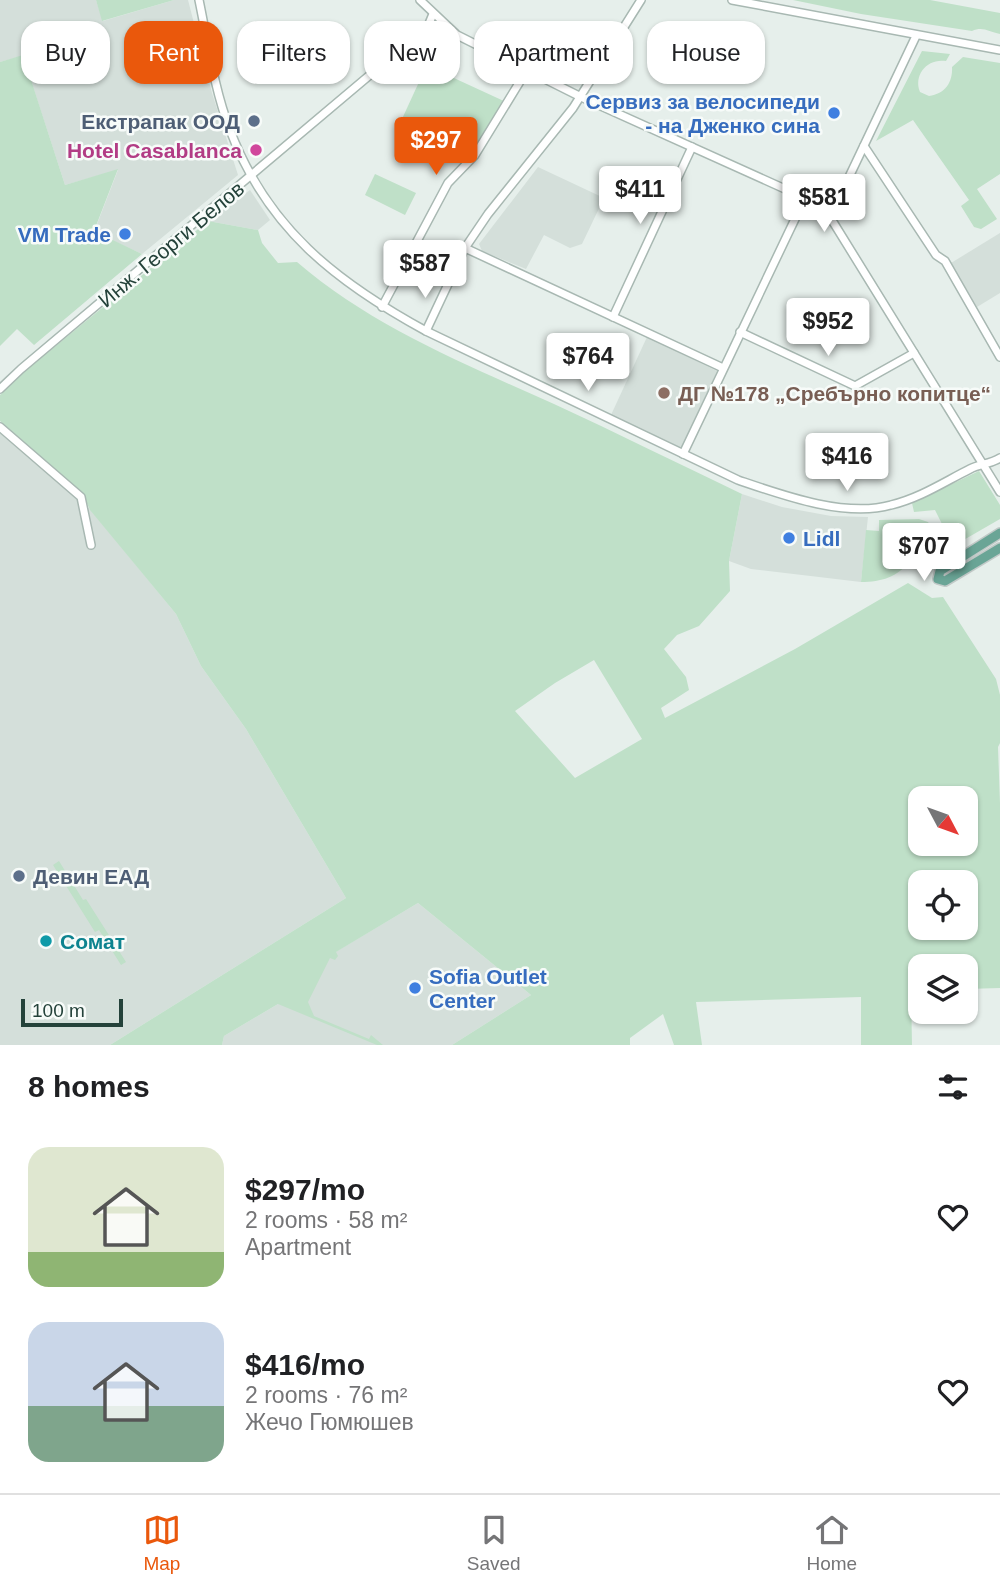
<!DOCTYPE html>
<html lang="en">
<head>
<meta charset="utf-8">
<style>
  :root { --surface:#fff; --page:#f6f6f6; --text:#202124; --muted:#757577; --line:#e0e0e0; --accent:#ea580c }
  body { margin:0; font-family:Arial,sans-serif; background:var(--page); color:var(--text); height:100vh; display:flex; flex-direction:column; font-size:26px; white-space:nowrap }
  * { box-sizing:border-box; margin:0 }
  p { font-size:23px; color:var(--muted) }
  .icon { flex:none; width:38px; height:38px; fill:none; stroke:currentColor; stroke-width:2; stroke-linecap:round; stroke-linejoin:round }
  .map { position:relative; height:1045px; overflow:hidden }
  .side { display:flex; flex-direction:column; background:var(--surface); flex:1 }
  .side>* { flex:none }
  .hud { position:absolute; left:21px; top:21px; width:959px; height:63px; display:flex; gap:14px }
  .needle { width:46px; rotate:131deg }
  .controls { position:absolute; left:908px; top:786px; display:grid; gap:14px }
  .controls a { display:grid; place-items:center; width:70px; height:70px; border-radius:14px; background:var(--surface); box-shadow:0 2px 5px #0004; font-size:35px }
  .scale { position:absolute; left:21px; bottom:18px; width:102px; box-sizing:border-box; padding-left:7px; border:4px solid #24423a; border-top:0; font-size:19px; line-height:24px; white-space:nowrap; color:#24423a; -webkit-text-stroke:5px #f7fbf9; paint-order:stroke }
  .price { position:absolute; translate:-50% -60px; padding:0 16px; border-radius:7px; background:#fff; color:#222; font-size:23px; line-height:46px; filter:drop-shadow(0 2px 4px #0008) }
  .price::after { content:''; position:absolute; left:50%; top:42px; width:21px; height:16px; margin-left:-10px; background:inherit; clip-path:polygon(0 0,100% 0,50% 100%) }
  .price.current { background:var(--accent); color:#fff }
  ul { padding:0; list-style:none }
  li { display:flex; align-items:center; gap:21px; height:175px; padding:0 28px }
  li span { display:grid; place-items:center; flex:none; width:196px; height:140px; border-radius:21px; color:#555 }
  li>.icon { margin-inline-start:auto }
  span .icon { width:84px; height:84px; fill:#fffc; stroke-width:1 }
  li b { font-size:30px }
  h2 { display:flex; justify-content:space-between; align-items:center; height:84px; padding:0 28px; font-size:30px }
  .chip { padding:0 24px; border-radius:21px; background:var(--surface); box-shadow:0 2px 5px #0004; font-size:24px; line-height:63px }
  .chip.current { background:var(--accent); color:#fff }
  .dock { display:flex; justify-content:space-around; align-items:center; height:98px; border-top:2px solid var(--line); background:var(--surface); font-size:19px; color:var(--muted) }
  .dock a { display:grid; justify-items:center; gap:4px }
  .dock .current { color:var(--accent) }
  .map>svg:first-child { display:block }
  .built { fill:#d4dfda }
  .green { fill:#bfe0c8; fill-rule:evenodd }
  .lines { fill:none; stroke-linecap:round; stroke-linejoin:round }
  .minor-casing { stroke:#a8b8b2; stroke-width:10 }
  .major-casing { stroke:#c2cac8; stroke-width:12 }
  .minor { stroke:#fff; stroke-width:7 }
  .major { stroke:#6aa596; stroke-width:9 }
  .shop-dot { fill:#3f7fe0; stroke:#f7fbf9; stroke-width:2.5 }
  .service-dot { fill:#5c6f8a; stroke:#f7fbf9; stroke-width:2.5 }
  .hotel-dot { fill:#d1479c; stroke:#f7fbf9; stroke-width:2.5 }
  .education-dot { fill:#8d6e63; stroke:#f7fbf9; stroke-width:2.5 }
  .culture-dot { fill:#0f9aa8; stroke:#f7fbf9; stroke-width:2.5 }
  .labels { text-anchor:middle; dominant-baseline:central; stroke-width:5; stroke-linejoin:round; paint-order:stroke }
  .shop-label { font-size:21px; font-weight:bold; fill:#366cbe; stroke:#f7fbf9; text-anchor:end }
  .service-label { font-size:21px; font-weight:bold; fill:#4e5e75; stroke:#f7fbf9; text-anchor:end }
  .hotel-label { font-size:21px; font-weight:bold; fill:#b23c85; stroke:#f7fbf9; text-anchor:end }
  .street-label { font-size:21px; fill:#24423a; stroke:#f7fbf9 }
  .education-label { font-size:21px; font-weight:bold; fill:#785e54; stroke:#f7fbf9; text-anchor:start }
  .culture-label { font-size:21px; font-weight:bold; fill:#0d838f; stroke:#f7fbf9; text-anchor:start }
</style>
</head>
<body>
<div class="map">
<svg width="1000" height="1045" viewBox="0 0 1000 1045">
  <rect width="100%" height="100%" fill="#e6efeb"/>
  <!-- built -->
  <g class="built">
    <path d="M0,0h96l7,21 71,-21h14l24,93 26,82 -96,79 -48,-22 24,-62 -53,15 -42,-129 -23,6z"/>
    <path d="M538,167l66,31 -22,46 -12,4 -26,-13 -18,34 -44,-18 -3,-7z"/>
    <path d="M250,190l20,30 -12,10 -50,-9z"/>
    <path d="M1000,233v60l-23,14 -26,-44z"/>
    <path d="M647,337l70,34 -36,77 -70,-33z"/>
    <path d="M0,433l90,76 86,105 25,52 45,63 100,169 -236,147h-110z"/>
    <path d="M742,494l40,13 49,9 37,1 -7,65 -110,-13 -22,-8z"/>
    <path d="M418,903l113,92 -79,50h-230l2,-9 54,-32 49,-47z"/>
  </g>
  <!-- green -->
  <g class="green">
    <path d="M96,0h78l-72,21z"/>
    <path d="M793,0h137l70,13v21c-11,-2 -17,-8 -28,-3l-111,-17z"/>
    <path d="M922,51l28,3 -4,7c-18,-3 -33,13 -26,31l9,4c16,-2 24,-14 23,-29l11,-10 37,6v111l-23,15 20,30 -16,10 -7,-2 -13,-21 8,-6 -56,-80 -37,21z"/>
    <path d="M23,55l42,130 53,-16 -24,62 48,23 -108,91 -17,-16 -17,17v-284z"/>
    <path d="M443,73l63,29 -40,62 -70,-32 23,-50z"/>
    <path d="M375,174l41,19 -11,22 -40,-20z"/>
    <path d="M208,221l50,9 4,13 16,20 19,-1c74,64 168,102 257,142 63,29 125,60 188,90l-13,67 1,30 -31,35 -22,9 -13,14 22,28 3,13 -28,18 4,10 130,-69 113,-66 24,15 11,-1 53,82 4,16v48l-2,4 2,56v185l-34,1v-23h-46v25h-9l1,54h-51v-48l-165,5 6,43h-28l-11,-31 -33,24v7h-178l79,-50 -113,-92 -82,49 2,4 -3,4 -5,-2 -22,44 6,14 55,23 2,-4 12,10h-6l-99,-41 -54,32 -2,9h-112l236,-147 -100,-169 -45,-63 -25,-52 -86,-104 -8,-17 -82,-72v-26l19,-19zM594,660l48,79 -67,39 -60,-67 40,-28zM920,798h46v46h-46zM920,882h46v46h-46z"/>
    <path d="M979,471l21,34v14l-52,30 -4,-5v-16l-9,-18 -21,2 -2,-9z"/>
    <path d="M919,519l9,3 4,6 -9,15h-6l-11,12 4,6c-13,16 -28,21 -49,21l5,-52 13,1v-11z"/>
    <path d="M59,861l24,39 3,-1 40,63 -5,3 -22,-35 -4,2 -42,-67z"/>
  </g>
  <g class="lines">
    <!-- minor casing -->
    <g class="minor-casing">
      <g id="minor">
        <path d="M199,0c9,43 15,89 31,130 37,98 106,152 196,201l312,149c44,15 107,38 153,25 29,-7 53,-23 79,-36 10,-5 20,-5 30,-11"/>
        <path d="M420,0l37,35 124,62 224,101 25,19 170,275"/>
        <path d="M732,0l268,50"/>
        <path d="M864,146l72,109 9,6 55,96"/>
        <path d="M830,217l86,-181"/>
        <path d="M465,248l258,120"/>
        <path d="M382,307l66,-124 27,-28 52,-85"/>
        <path d="M613,317l79,-170"/>
        <path d="M426,331l39,-83 23,-34 85,-106 68,-108"/>
        <path d="M740,332l115,54 59,-33"/>
        <path d="M0,389l21,-20 407,-343 5,-12"/>
        <path d="M0,427l81,70 10,48"/>
        <path d="M683,454l122,-256"/>
      </g>
    </g>
    <!-- major casing -->
    <g class="major-casing">
      <path id="major" d="M1000,533l-60,38 -2,8 7,2 55,-33"/>
    </g>
    <!-- minor -->
    <use href="#minor" class="minor"/>
    <!-- major -->
    <use href="#major" class="major"/>
  </g>
  <!-- markers -->
  <g class="shop-dot">
    <circle cx="834" cy="113" r="7"/>
    <circle cx="125" cy="234" r="7"/>
    <circle cx="789" cy="538" r="7"/>
    <circle cx="415" cy="988" r="7"/>
  </g>
  <g class="service-dot">
    <circle cx="254" cy="121" r="7"/>
    <circle cx="19" cy="876" r="7"/>
  </g>
  <circle class="hotel-dot" cx="256" cy="150" r="7"/>
  <circle class="education-dot" cx="664" cy="393" r="7"/>
  <circle class="culture-dot" cx="46" cy="941" r="7"/>
  <g class="labels">
    <!-- shop labels -->
    <g class="shop-label">
      <text x="820" y="101">Сервиз за велосипеди<tspan x="820" dy="24">- на Дженко сина</tspan></text>
      <text x="111" y="234">VM Trade</text>
      <text x="803" y="538" text-anchor="start">Lidl</text>
      <text x="429" y="976" text-anchor="start">Sofia Outlet<tspan x="429" dy="24">Center</tspan></text>
    </g>
    <!-- service labels -->
    <g class="service-label">
      <text x="240" y="121">Екстрапак ООД</text>
      <text x="33" y="876" text-anchor="start">Девин ЕАД</text>
    </g>
    <!-- hotel labels -->
    <g class="hotel-label">
      <text x="242" y="150">Hotel Casablanca</text>
    </g>
    <!-- street labels -->
    <g class="street-label">
      <text transform="translate(171 244) rotate(-40)">Инж. Георги Белов</text>
    </g>
    <!-- education labels -->
    <g class="education-label">
      <text x="678" y="393">ДГ №178 „Сребърно копитце“</text>
    </g>
    <!-- culture labels -->
    <g class="culture-label">
      <text x="60" y="941">Сомат</text>
    </g>
  </g>
</svg>
<div class="controls">
<a><svg class="needle" viewBox="-14 -14 28 28"><path d="M0-13l5 13h-10z" fill="#e53935"/><path d="M0 13l5-13h-10z" fill="#757577"/></svg></a>
<a><svg class="icon" aria-label="locate" viewBox="0 0 24 24"><circle cx="12" cy="12" r="6"/><path d="M12 2v4M12 18v4M2 12h4M18 12h4"/></svg></a>
<a><svg class="icon" aria-label="layers" viewBox="0 0 24 24"><path d="M12 4l9 5-9 5-9-5zM3 14l9 5 9-5"/></svg></a>
</div>
<div class="scale">100 m</div>
<b class="price current" style="left:436px;top:177px">$297</b>
<b class="price" style="left:640px;top:226px">$411</b>
<b class="price" style="left:824px;top:234px">$581</b>
<b class="price" style="left:425px;top:300px">$587</b>
<b class="price" style="left:828px;top:358px">$952</b>
<b class="price" style="left:588px;top:393px">$764</b>
<b class="price" style="left:847px;top:493px">$416</b>
<b class="price" style="left:924px;top:583px">$707</b>
<div class="hud">
<a class="chip">Buy</a>
<a class="chip current">Rent</a>
<a class="chip">Filters</a>
<a class="chip">New</a>
<a class="chip">Apartment</a>
<a class="chip">House</a>
</div>
</div>
<section class="side">
<h2>8 homes<svg class="icon" aria-label="filters" viewBox="0 0 24 24"><path d="M4 7h16M4 17h16"/><circle cx="9" cy="7" r="2"/><circle cx="15" cy="17" r="2"/></svg></h2>
<ul>
<li><span style="background:linear-gradient(#dfe7d0 75%,#8fb573 0)"><svg class="icon" aria-label="home" viewBox="0 0 24 24"><path d="M3 11l9-7 9 7M6 9v11h12V9"/></svg></span><div><b>$297/mo</b><p>2 rooms · 58 m²</p><p>Apartment</p></div><svg class="icon" aria-label="heart" viewBox="0 0 24 24"><path d="M12 20l-8-8c-3-5 5-10 8-4 3-6 11-1 8 4z"/></svg></li>
<li><span style="background:linear-gradient(#c9d6e8 60%,#7fa58c 0)"><svg class="icon" aria-label="home" viewBox="0 0 24 24"><path d="M3 11l9-7 9 7M6 9v11h12V9"/></svg></span><div><b>$416/mo</b><p>2 rooms · 76 m²</p><p>Жечо Гюмюшев</p></div><svg class="icon" aria-label="heart" viewBox="0 0 24 24"><path d="M12 20l-8-8c-3-5 5-10 8-4 3-6 11-1 8 4z"/></svg></li>
</ul>
</section>
<nav class="dock">
<a class="current"><svg class="icon" aria-label="map" viewBox="0 0 24 24"><path d="M3 6l6-2 6 2 6-2v14l-6 2-6-2-6 2zM9 4v14M15 6v14"/></svg>Map</a>
<a><svg class="icon" aria-label="saved" viewBox="0 0 24 24"><path d="M7 4h10v16l-5-4-5 4z"/></svg>Saved</a>
<a><svg class="icon" aria-label="home" viewBox="0 0 24 24"><path d="M3 11l9-7 9 7M6 9v11h12V9"/></svg>Home</a>
</nav>
</body>
</html>
